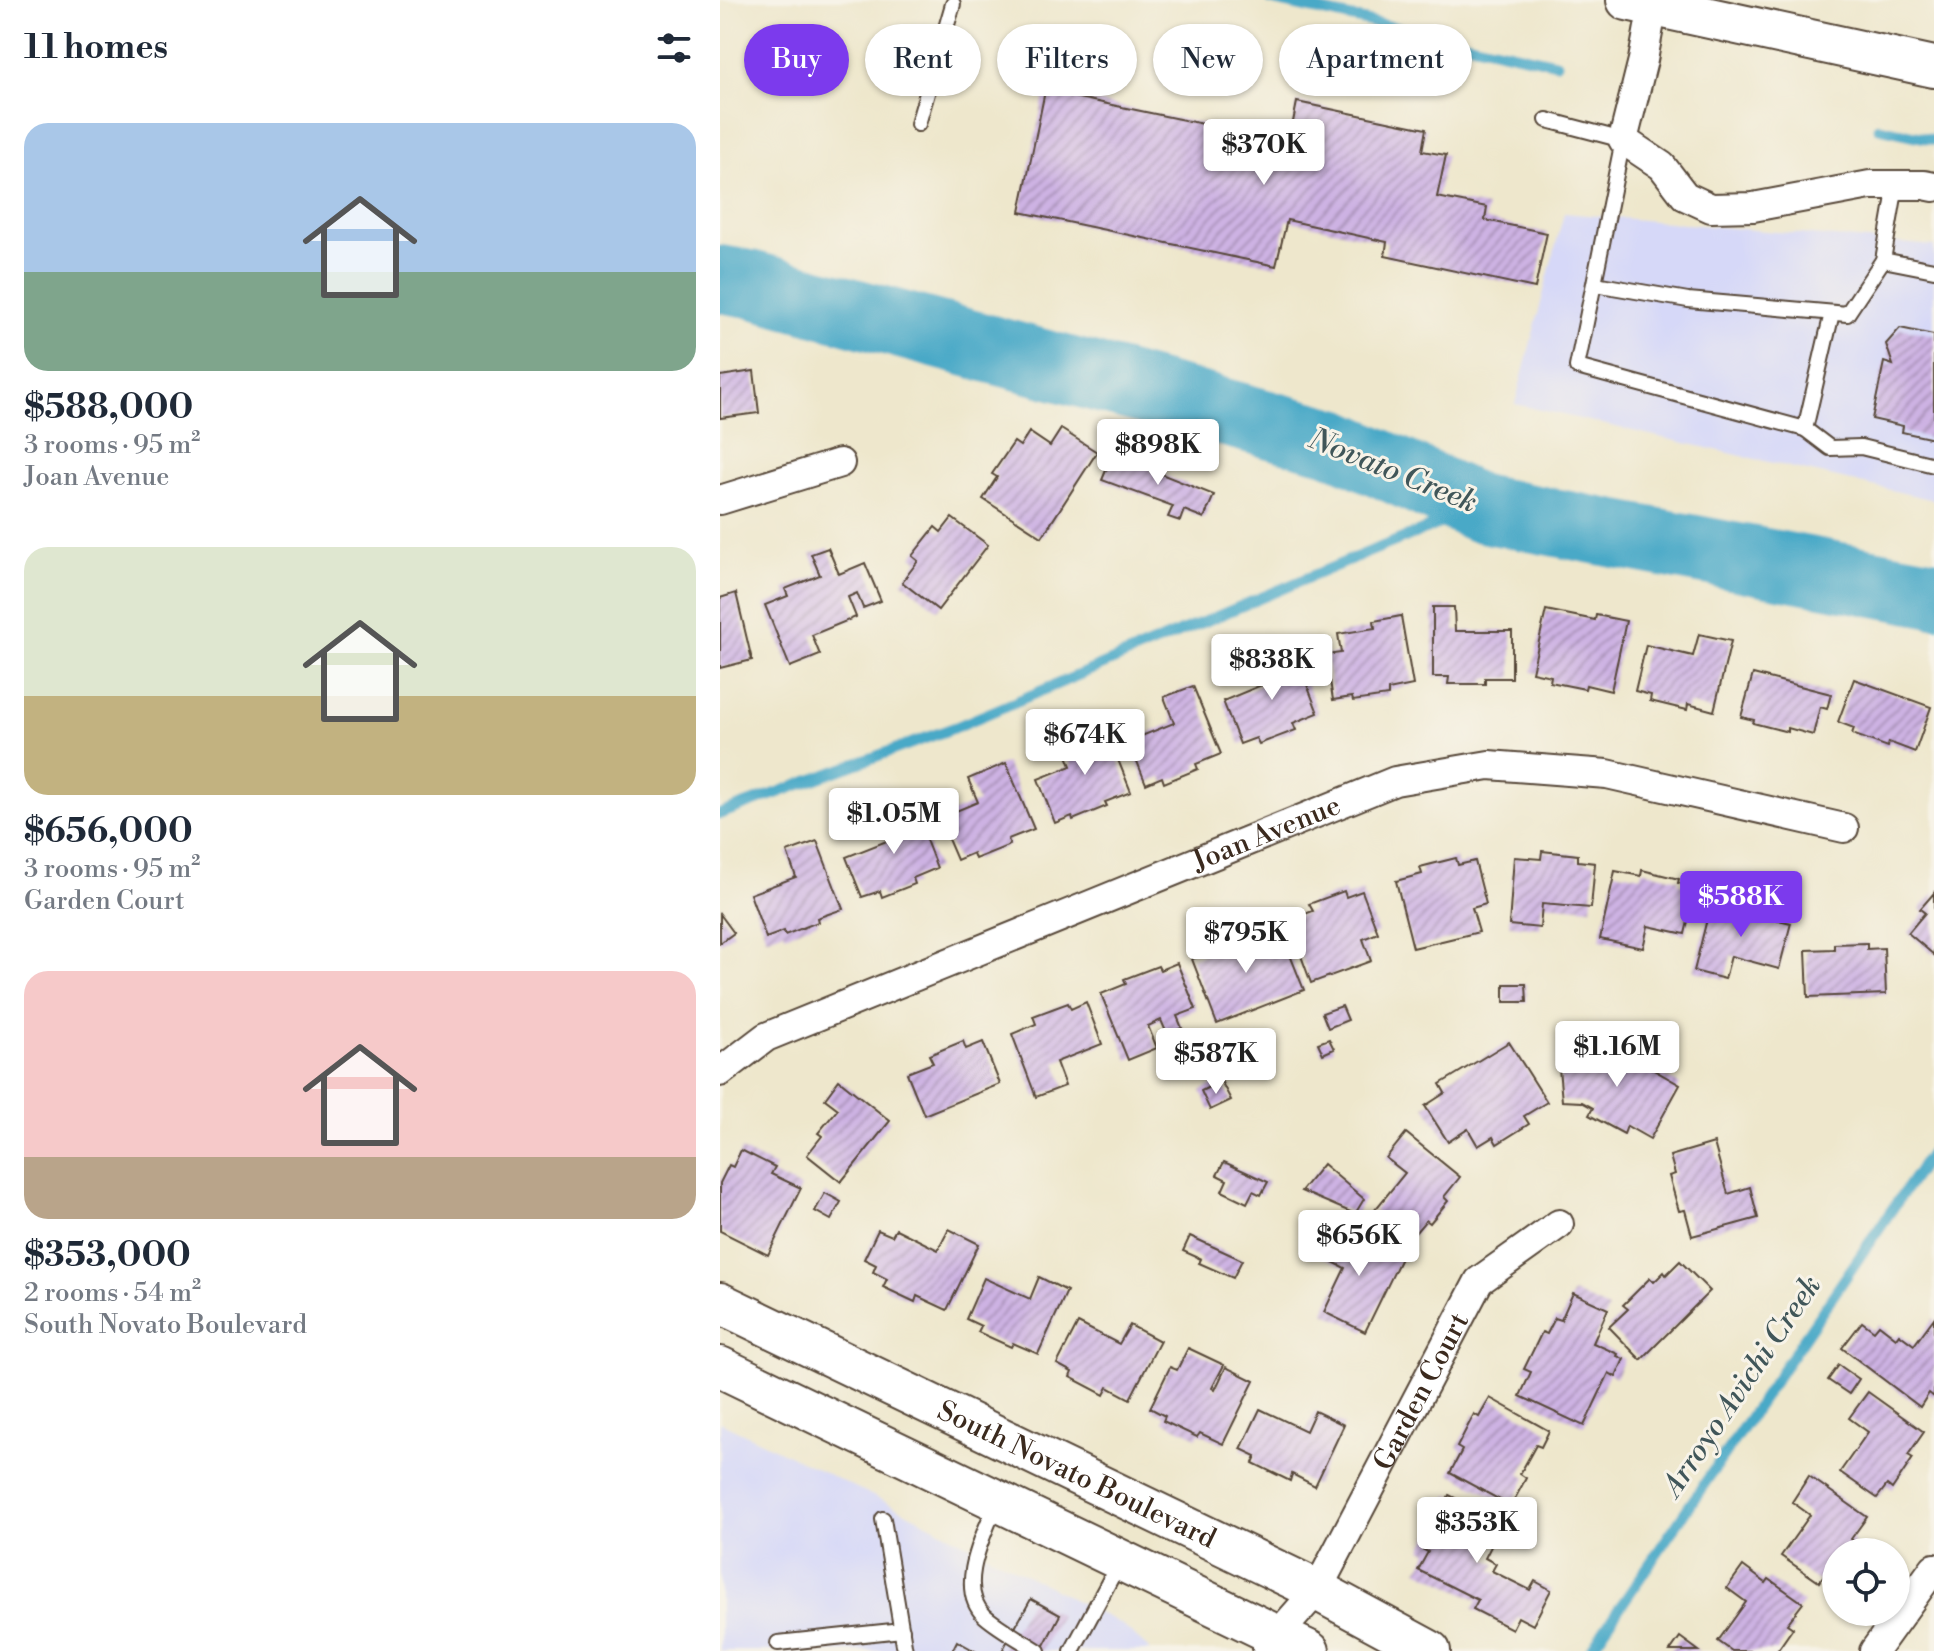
<!DOCTYPE html>
<html lang="en">
<head>
<meta charset="utf-8">
<style>
  :root { --surface:#fff; --page:#f2f2f3; --text:#1f2937; --muted:#747a83; --accent:#7c3aed }
  body { margin:0; font-family:"Libre Bodoni",serif; background:var(--page); color:var(--text); height:100vh; display:flex; flex-direction:column; font-size:30px; white-space:nowrap }
  * { box-sizing:border-box; margin:0 }
  p { font-size:26px; color:var(--muted) }
  .icon { flex:none; width:44px; height:44px; fill:none; stroke:currentColor; stroke-width:2; stroke-linecap:round; stroke-linejoin:round }
  .map { position:relative; flex:1; overflow:hidden }
  .panel { display:flex; flex-direction:column; background:var(--surface); width:720px }
  .panel>* { flex:none }
  .hud { position:absolute; left:24px; top:24px; width:760px; height:72px; display:flex; gap:16px }
  .fabs { position:absolute; left:1102px; top:1538px; display:grid; gap:16px }
  .fabs a { display:grid; place-items:center; width:88px; height:88px; border-radius:50%; background:var(--surface); box-shadow:0 2px 6px #0004; font-size:40px }
  .price { position:absolute; translate:-50% -68px; padding:0 18px; border-radius:8px; background:#fff; color:#222; font-size:26px; line-height:52px; filter:drop-shadow(0 2px 4px #0008) }
  .price::after { content:''; position:absolute; left:50%; top:48px; width:24px; height:18px; margin-left:-12px; background:inherit; clip-path:polygon(0 0,100% 0,50% 100%) }
  .price.active { background:var(--accent); color:#fff }
  ul { padding:0; list-style:none }
  li { display:grid; align-content:center; gap:16px; height:424px; padding:0 24px }
  li span { display:grid; place-items:center; height:248px; border-radius:24px; color:#555 }
  li>.icon { margin-inline-start:auto }
  span .icon { width:144px; height:144px; fill:#fffc; stroke-width:1 }
  li b { font-size:34px }
  h2 { display:flex; justify-content:space-between; align-items:center; height:96px; padding:0 24px; font-size:34px }
  .tag { padding:0 28px; border-radius:36px; background:var(--surface); box-shadow:0 2px 6px #0004; font-size:28px; line-height:72px }
  .tag.active { background:var(--accent); color:#fff }
  main { display:flex; flex:1; min-height:0 }
  .map>svg:first-child { display:block }
  .built { fill:#d6d8f8 }
  .lines { fill:none; stroke-linecap:round; stroke-linejoin:round }
  .stream { stroke:#48a9c7; stroke-width:11 }
  .river { stroke:#48a9c7; stroke-width:68 }
  .building { fill:url(#building-hatch) }
  .lane-casing { stroke:#564638; stroke-width:18 }
  .street-casing { stroke:#564638; stroke-width:32 }
  .secondary-casing { stroke:#564638; stroke-width:44 }
  .lane { stroke:#fff; stroke-width:14 }
  .street { stroke:#fff; stroke-width:28 }
  .secondary { stroke:#fff; stroke-width:40 }
  .labels { text-anchor:middle; dominant-baseline:central; stroke-width:6; stroke-linejoin:round; paint-order:stroke }
  .street-label { font-size:28px; fill:#3b2a1e; stroke:#f7f3e8 }
  .water-label { font-size:30px; font-style:italic; fill:#405659; stroke:#f7f3e8 }
</style>
</head>
<body>
<main>
<section class="panel">
<h2>11 homes<svg class="icon" aria-label="filters" viewBox="0 0 24 24"><path d="M4 7h16M4 17h16"/><circle cx="9" cy="7" r="2"/><circle cx="15" cy="17" r="2"/></svg></h2>
<ul>
<li><span style="background:linear-gradient(#a9c7e8 60%,#7fa58c 0)"><svg class="icon" aria-label="home" viewBox="0 0 24 24"><path d="M3 11l9-7 9 7M6 9v11h12V9"/></svg></span><div><b>$588,000</b><p>3 rooms · 95 m²</p><p>Joan Avenue</p></div></li>
<li><span style="background:linear-gradient(#dfe7d0 60%,#c2b280 0)"><svg class="icon" aria-label="home" viewBox="0 0 24 24"><path d="M3 11l9-7 9 7M6 9v11h12V9"/></svg></span><div><b>$656,000</b><p>3 rooms · 95 m²</p><p>Garden Court</p></div></li>
<li><span style="background:linear-gradient(#f6c9c9 75%,#b9a48a 0)"><svg class="icon" aria-label="home" viewBox="0 0 24 24"><path d="M3 11l9-7 9 7M6 9v11h12V9"/></svg></span><div><b>$353,000</b><p>2 rooms · 54 m²</p><p>South Novato Boulevard</p></div></li>
</ul>
</section>
<div class="map">
<svg width="1214" height="1651" viewBox="0 0 1214 1651">
  <defs>
    <pattern id="building-hatch" width="6" height="6" patternUnits="userSpaceOnUse" patternTransform="scale(2)"><rect width="6" height="6" fill="#cdb2e3"/><path d="M-1 1l2-2M0 6l6-6M5 7l2-2" fill="none" stroke="#a891b7"/></pattern>
  </defs>
  <rect width="100%" height="100%" fill="#f7f3e8"/>
  <filter id="ink" filterUnits="userSpaceOnUse"><feTurbulence type="fractalNoise" baseFrequency=".0125" numOctaves="2"/><feDisplacementMap in="SourceGraphic" scale="16" xChannelSelector="R" yChannelSelector="G"/><feConvolveMatrix kernelMatrix="1 2 1 2 8 2 1 2 1" color-interpolation-filters="sRGB"/></filter>
  <filter id="wash" filterUnits="userSpaceOnUse"><feTurbulence type="fractalNoise" baseFrequency=".006" numOctaves="4" result="noise"/><feDisplacementMap in="SourceGraphic" scale="32" xChannelSelector="R" yChannelSelector="G"/><feGaussianBlur stdDeviation="1.8" result="paint"/><feColorMatrix in="noise" values="0 0 0 0 0 0 0 0 0 0 0 0 0 0 0 0 0 1.4 0 .05"/><feComposite in="paint" operator="in"/></filter>
  <g filter="url(#wash)">
    <rect width="100%" height="100%" fill="#eee7cc"/>
    <!-- built -->
    <g class="built">
      <path d="M844,213l370,33v254l-419,-96z"/>
      <path d="M0,1422l178,86 223,116 27,24 1,3h-429z"/>
    </g>
    <g class="lines">
      <!-- stream -->
      <g class="stream">
        <path d="M551,0l285,63"/>
        <path d="M1159,128l55,12"/>
        <path d="M0,814l236,-87 408,-173 114,-46"/>
        <path d="M870,1651l344,-503"/>
      </g>
      <!-- river -->
      <path class="river" d="M0,279l30,5 584,158 144,66 456,86"/>
    </g>
    <g id="blocks">
      <!-- building -->
      <g class="building">
        <path d="M325,91l244,51 8,-40 129,27 -4,22 24,4 -9,42 50,10 -2,13 62,13 -12,55 -150,-32 2,-14 -100,-22 -11,46 -256,-54z"/>
        <path d="M1180,328l34,7v104l-32,-7 1,-6 -31,-7 12,-57 9,3 -7,-21z"/>
        <path d="M34,371l5,42 -39,5v-42z"/>
        <path d="M341,429l36,23 -55,85 -59,-38 14,-22 -5,-3 22,-32 6,4 9,-14 21,14z"/>
        <path d="M423,454l12,5 -4,11 63,25 -10,23 -20,-8 -4,11 -12,-4 5,-11 -71,-26 10,-24 27,9z"/>
        <path d="M232,518l36,27 -50,65 -36,-28 16,-21 -6,-5 23,-29 6,5z"/>
        <path d="M108,548l11,26 26,-11 16,38 -18,7 -6,-15 -9,4 8,20 -44,18 8,20 -30,12 -25,-62 23,-9 -3,-7 35,-14 -9,-21z"/>
        <path d="M16,593l16,67 -32,8v-70z"/>
        <path d="M713,607h21l1,24h57v47h-27v6h-37l1,-7h-16z"/>
        <path d="M826,610l49,10 1,-5 30,6 -15,70 -25,-6 -1,4 -35,-7 1,-6 -19,-4z"/>
        <path d="M681,616l12,69 -25,5v6l-35,5 -1,-4 -19,3 -7,-45 15,-2 -3,-19 37,-6 -1,-7z"/>
        <path d="M979,634l32,7 -17,70 -26,-7 -1,6 -37,-9 1,-6 -16,-4 11,-46 47,11z"/>
        <path d="M573,649l25,64 -25,10 3,7 -37,14 -3,-6 -16,6 -17,-43 46,-19 -8,-20z"/>
        <path d="M1033,674l78,20 -4,15 -7,-2 -7,28 -25,-7v4l-35,-9 1,-3 -13,-3z"/>
        <path d="M1134,679l77,28 -16,45 -26,-10 -1,5 -36,-13 2,-6 -16,-6z"/>
        <path d="M473,686l28,68 -25,10 2,5 -34,14 -2,-6 -16,7 -17,-43 45,-18 -10,-26z"/>
        <path d="M384,725l27,67 -26,10 2,4 -34,14 -1,-4 -17,7 -17,-44 33,-13 -9,-24z"/>
        <path d="M286,763l28,66 -26,10 2,6 -35,14 -2,-6 -16,7 -18,-42 39,-16 -10,-23z"/>
        <path d="M191,802l26,66 -24,10 2,6 -33,13 -2,-6 -18,6 -16,-40 46,-18 -10,-25z"/>
        <path d="M97,841l26,68 -26,9 1,4 -33,13 -1,-4 -18,7 -16,-44 46,-17 -9,-25z"/>
        <path d="M822,851l36,4v6l17,2 -4,45 -49,-4 -2,24 -31,-3 5,-68 27,2z"/>
        <path d="M736,858l2,7 17,-4 11,43 -14,4 7,24 -66,16 -17,-67 26,-7 -2,-7z"/>
        <path d="M922,870l37,9 -1,4 18,4 -11,47 -37,-8 -5,22 -43,-9 15,-68 26,5z"/>
        <path d="M624,891l2,6 16,-6 16,42 -15,6 8,22 -60,22 -23,-63 25,-9 -4,-7z"/>
        <path d="M1214,893v62l-26,-22 17,-20 -5,-4z"/>
        <path d="M991,903l27,7 1,-7 37,9 -2,7 17,4 -12,46 -48,-13 -6,23 -31,-8z"/>
        <path d="M0,914l14,19 -14,10z"/>
        <path d="M528,929l2,7 18,-7 10,26 10,-5 16,40 -87,34 -25,-65 24,-10 -3,-6z"/>
        <path d="M1147,943v6l17,-1 2,46 -78,3 -2,-47 28,-1v-5z"/>
        <path d="M457,963l19,46 -19,7 5,12 -15,6 -6,-14 -13,6 9,22 -29,12 -27,-66 25,-10 -2,-5 34,-13 2,4z"/>
        <path d="M784,984h22l1,18h-23z"/>
        <path d="M366,1002l16,42 -46,18 9,24 -29,11 -24,-63 24,-10 -3,-8 35,-13 3,6z"/>
        <path d="M622,1006l6,14 -20,8 -6,-15z"/>
        <path d="M609,1039l5,10 -11,5 -5,-11z"/>
        <path d="M243,1041l3,8 17,-7 17,42 -76,31 -17,-42 26,-10 -4,-8z"/>
        <path d="M789,1042l38,60 -23,14 5,8 -32,20 -4,-7 -15,9 -10,-17 -20,13 -23,-36 20,-13 -5,-9z"/>
        <path d="M888,1044l72,41 -30,54 -23,-13 -3,8 -35,-19 4,-7 -11,-6 -20,-1 -4,-44h26l9,-11 12,4z"/>
        <path d="M119,1080l51,41 -49,61 -34,-27 15,-19 -4,-3 20,-24 -13,-10z"/>
        <path d="M501,1081l10,19 -21,10 -9,-19z"/>
        <path d="M686,1133l54,44 -16,20 4,4 -18,22 -4,-3 -17,20 -35,-29 31,-38 -19,-15z"/>
        <path d="M994,1143l14,51 22,-7 8,31 -66,18 -7,-26 -6,1 -10,-35 6,-2 -5,-18z"/>
        <path d="M21,1150l34,17 -4,7 30,14 -33,67 -48,-24v-48l9,-18 4,2z"/>
        <path d="M504,1162l44,20 -7,13 -8,-4 -6,12 -25,-12 5,-11 -10,-5z"/>
        <path d="M603,1164l41,35 -9,15 -54,-23z"/>
        <path d="M105,1193l16,9 -10,18 -16,-9z"/>
        <path d="M617,1227l64,31 -36,74 -41,-20 21,-44 -22,-11z"/>
        <path d="M176,1229l42,21 11,-21 30,15 -32,66 -30,-14 -2,6 -32,-15 4,-8 -14,-7 3,-7 -12,-6 14,-29 14,6z"/>
        <path d="M470,1236l52,24 -9,18 -34,-15 2,-4 -18,-8z"/>
        <path d="M960,1261l30,30 -69,69 -32,-33 19,-18 -5,-4 27,-27 4,4 10,-10 2,3z"/>
        <path d="M319,1277l28,14 -29,63 -25,-11 -2,4 -33,-15 3,-6 -15,-7 18,-41 46,21z"/>
        <path d="M853,1293l35,16 -15,34 25,11 -1,2 7,3 -8,18 -7,-4 -25,53 -64,-30 11,-24 -7,-3 18,-37 5,2 8,-16 6,2z"/>
        <path d="M1214,1318v79l-5,-4 -9,14 -78,-59 20,-26 12,9 5,-6 17,13 3,-4 15,11z"/>
        <path d="M358,1323l41,21 11,-19 30,16 -30,58 -22,-12 -4,8 -34,-18 2,-5 -15,-8z"/>
        <path d="M468,1348l36,17 -12,23 3,2 11,-23 28,14 -31,63 -23,-11 -3,4 -34,-16 2,-5 -15,-8 20,-41 7,3z"/>
        <path d="M1119,1365l20,14 -10,15 -21,-14z"/>
        <path d="M1148,1392l56,40 -16,23 5,3 -21,31 -5,-4 -10,13 -37,-26 28,-40 -19,-14z"/>
        <path d="M770,1398l59,33 -8,16 -5,-2 -16,29 6,4 -15,28 -61,-33 12,-23 -5,-3 17,-33 5,3z"/>
        <path d="M540,1409l46,22 9,-20 29,14 -29,61 -23,-12 -2,7 -37,-18 3,-7 -15,-7z"/>
        <path d="M1089,1476l58,41 -16,22 4,3 -7,10h-12v16l-3,4 -5,-3 -9,13 -38,-26 29,-41 -18,-13z"/>
        <path d="M729,1495l54,28 -18,35 11,6 -4,7 38,19 5,-9 16,9 -18,35 -15,-8 -6,12 -39,-20 5,-9 -60,-30 10,-18 -6,-3z"/>
        <path d="M1023,1566l23,17 3,-4 34,24 -16,21 6,4 -16,23h-45l-14,-10 28,-39 -19,-14z"/>
        <path d="M311,1599l29,16 -19,36h-39z"/>
        <path d="M960,1637l19,14h-29z"/>
        <path d="M237,1641l18,10h-23z"/>
      </g>
    </g>
  </g>
  <g filter="url(#ink)">
    <use href="#blocks" fill-opacity="0" stroke="#564638" stroke-width="2"/>
    <g class="lines">
      <!-- lane casing -->
      <g class="lane-casing">
        <g id="lane">
          <path d="M827,120l76,20 -46,227 228,62 27,-116"/>
          <path d="M198,124l35,-120"/>
          <path d="M1163,260l51,10"/>
          <path d="M875,284l93,16 159,14 36,-54 13,-75"/>
          <path d="M1085,429l25,19 31,-1 73,18"/>
          <path d="M276,1504c-12,30 -41,85 -11,112 15,13 36,24 53,35"/>
          <path d="M163,1519l22,132"/>
          <path d="M58,1643l124,-13"/>
          <path d="M352,1651l47,-88"/>
        </g>
      </g>
      <!-- street casing -->
      <g class="street-casing">
        <g id="street">
          <path d="M934,0l-11,60 -20,80 39,26 23,30 26,12 42,-1 117,-22h54l10,2"/>
          <path d="M0,500l120,-37"/>
          <path id="s1" d="M0,1072l46,-35 629,-256 94,-16 118,9 237,54"/>
          <path id="s2" d="M547,1647l50,-57 162,-309 80,-57"/>
          <path d="M1154,1651l60,-83"/>
        </g>
      </g>
      <!-- secondary casing -->
      <g class="secondary-casing">
        <g id="secondary">
          <path d="M907,0l307,67"/>
          <path id="s3" d="M0,1303l597,287 113,61"/>
          <path d="M0,1367l589,284"/>
        </g>
      </g>
      <!-- lane -->
      <use href="#lane" class="lane"/>
      <!-- street -->
      <use href="#street" class="street"/>
      <!-- secondary -->
      <use href="#secondary" class="secondary"/>
    </g>
  </g>
  <g class="labels">
    <!-- street labels -->
    <g class="street-label">
      <text stroke="none"><textPath href="#s1" startOffset="598">Joan Avenue</textPath></text>
      <text stroke="none"><textPath href="#s2" startOffset="300">Garden Court</textPath></text>
      <text stroke="none"><textPath href="#s3" startOffset="396">South Novato Boulevard</textPath></text>
    </g>
    <!-- water labels -->
    <g class="water-label">
      <text transform="translate(673 471) rotate(22)">Novato Creek</text>
      <text transform="translate(1022 1386) rotate(-56)">Arroyo Avichi Creek</text>
    </g>
  </g>
</svg>
<div class="fabs">
<a><svg class="icon" aria-label="locate" viewBox="0 0 24 24"><circle cx="12" cy="12" r="6"/><path d="M12 2v4M12 18v4M2 12h4M18 12h4"/></svg></a>
</div>
<b class="price" style="left:544px;top:187px">$370K</b>
<b class="price" style="left:438px;top:487px">$898K</b>
<b class="price" style="left:552px;top:702px">$838K</b>
<b class="price" style="left:365px;top:777px">$674K</b>
<b class="price" style="left:174px;top:856px">$1.05M</b>
<b class="price active" style="left:1021px;top:939px">$588K</b>
<b class="price" style="left:526px;top:975px">$795K</b>
<b class="price" style="left:897px;top:1089px">$1.16M</b>
<b class="price" style="left:496px;top:1096px">$587K</b>
<b class="price" style="left:639px;top:1278px">$656K</b>
<b class="price" style="left:757px;top:1565px">$353K</b>
<div class="hud">
<a class="tag active">Buy</a>
<a class="tag">Rent</a>
<a class="tag">Filters</a>
<a class="tag">New</a>
<a class="tag">Apartment</a>
</div>
</div>
</main>
</body>
</html>
